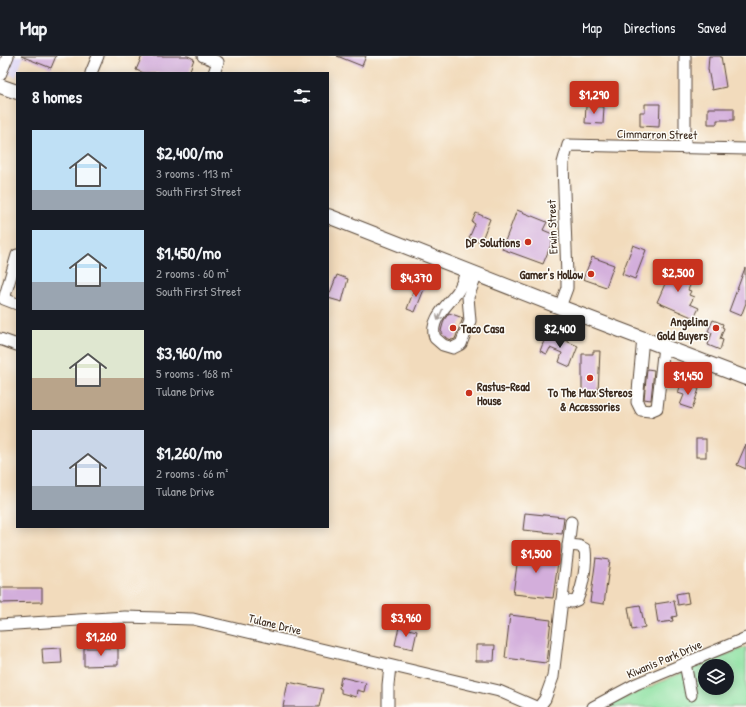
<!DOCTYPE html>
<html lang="en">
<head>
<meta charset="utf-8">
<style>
  :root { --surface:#171b24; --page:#242831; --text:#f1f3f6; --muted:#9ea1a6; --line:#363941; --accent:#c8321e }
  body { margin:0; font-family:"Patrick Hand",sans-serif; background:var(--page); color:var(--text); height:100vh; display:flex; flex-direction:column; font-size:15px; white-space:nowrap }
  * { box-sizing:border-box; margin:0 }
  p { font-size:13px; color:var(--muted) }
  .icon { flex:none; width:22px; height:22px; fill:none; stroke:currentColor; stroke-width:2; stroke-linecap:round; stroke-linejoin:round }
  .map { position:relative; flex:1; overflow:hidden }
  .panel { position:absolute; left:16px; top:16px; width:313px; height:456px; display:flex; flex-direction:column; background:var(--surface); border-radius:0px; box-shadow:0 2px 10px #0003 }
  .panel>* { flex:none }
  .tools { position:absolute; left:698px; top:603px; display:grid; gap:8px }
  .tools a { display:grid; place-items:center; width:36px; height:36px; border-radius:50%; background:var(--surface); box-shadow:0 2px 10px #0003; font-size:20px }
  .price { position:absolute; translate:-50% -34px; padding:0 9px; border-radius:4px; background:var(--accent); color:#fff; font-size:13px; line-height:26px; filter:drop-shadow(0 1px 2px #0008) }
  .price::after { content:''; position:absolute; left:50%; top:24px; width:12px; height:9px; margin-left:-6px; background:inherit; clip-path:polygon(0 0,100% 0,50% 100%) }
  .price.selected { background:#222; color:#fff }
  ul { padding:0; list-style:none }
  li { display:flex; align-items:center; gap:12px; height:100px; padding:0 16px }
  li span { display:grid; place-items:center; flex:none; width:112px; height:80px; border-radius:0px; color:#555 }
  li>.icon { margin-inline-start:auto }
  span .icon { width:48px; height:48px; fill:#fffc; stroke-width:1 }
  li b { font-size:17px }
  h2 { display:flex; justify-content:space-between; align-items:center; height:48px; padding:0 16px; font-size:17px }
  header { display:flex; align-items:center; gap:24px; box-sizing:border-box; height:56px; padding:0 20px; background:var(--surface); border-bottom:1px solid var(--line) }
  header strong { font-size:19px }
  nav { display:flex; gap:22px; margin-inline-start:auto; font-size:14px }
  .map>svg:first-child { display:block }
  .built { fill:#ddd5f6 }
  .green { fill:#8ee1a2; stroke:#648660; fill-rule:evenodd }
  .building { fill:#d3aedb }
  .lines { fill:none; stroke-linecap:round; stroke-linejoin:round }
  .minor-casing { stroke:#564536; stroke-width:13 }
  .major-casing { stroke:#564536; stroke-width:16 }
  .minor { stroke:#fff; stroke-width:11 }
  .major { stroke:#fff; stroke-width:14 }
  .oneway { stroke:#a79f9a }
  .poi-dot { fill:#c8321e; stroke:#fdfcf7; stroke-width:1.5 }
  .labels { text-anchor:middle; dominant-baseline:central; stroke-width:3; stroke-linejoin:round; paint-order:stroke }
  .street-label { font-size:12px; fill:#3b2a1e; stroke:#fdfcf7 }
  .poi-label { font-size:12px; font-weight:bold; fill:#3b2a1e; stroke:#fdfcf7; text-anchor:end }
</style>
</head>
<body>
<header>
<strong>Map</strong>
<nav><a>Map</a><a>Directions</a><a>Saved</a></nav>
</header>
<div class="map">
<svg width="746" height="651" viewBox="0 0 746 651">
  <rect width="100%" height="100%" fill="#fdfcf7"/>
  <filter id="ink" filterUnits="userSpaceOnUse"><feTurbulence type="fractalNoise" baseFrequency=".025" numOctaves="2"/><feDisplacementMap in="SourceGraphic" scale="8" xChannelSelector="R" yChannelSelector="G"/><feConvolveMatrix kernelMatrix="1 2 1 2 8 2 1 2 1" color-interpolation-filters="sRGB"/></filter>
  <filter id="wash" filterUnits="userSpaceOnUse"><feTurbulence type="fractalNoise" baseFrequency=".012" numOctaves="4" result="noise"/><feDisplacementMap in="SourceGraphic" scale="16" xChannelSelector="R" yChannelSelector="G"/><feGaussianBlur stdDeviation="0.9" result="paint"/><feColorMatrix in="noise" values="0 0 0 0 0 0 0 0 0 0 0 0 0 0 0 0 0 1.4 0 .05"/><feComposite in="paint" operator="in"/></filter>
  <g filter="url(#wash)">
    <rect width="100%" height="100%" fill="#f2dbbc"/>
    <!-- built -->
    <path class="built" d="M0,0h24l-8,21 -16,-6z"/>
    <!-- green -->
    <path class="green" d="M746,591v60h-141l67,-30zM705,610h22v22h-22z"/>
    <g id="blocks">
      <!-- building -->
      <g class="building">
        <path d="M21,0h35l-5,12z"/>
        <path d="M142,0h46l6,3 -5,14h-45l-8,-3z"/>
        <path d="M337,0h29l-4,10z"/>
        <path d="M709,0h12l5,31 -14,3 -4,-21z"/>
        <path d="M645,48h15l-1,23 -19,-1v-14h5z"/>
        <path d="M586,50l18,1 -1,17 -18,-1z"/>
        <path d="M708,52h26v12h-17v4h-9z"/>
        <path d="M517,154l30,12 -4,8 12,5 -12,29 -41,-15z"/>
        <path d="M476,157l14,6 -9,23 -12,-4 6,-14 -3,-2z"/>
        <path d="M633,189l13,5 -11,29 -13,-5z"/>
        <path d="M592,201l22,8 -8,22 -23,-8z"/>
        <path d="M672,212l22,9 -6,13 3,1 -2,4 5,2 -4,7 9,4 -5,10 -37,-16z"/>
        <path d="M745,212l1,35 -5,13 -12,-5z"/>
        <path d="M337,219l11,4 -6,23 -14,-4z"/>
        <path d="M416,228l9,3 -10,25 -8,-3z"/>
        <path d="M449,257l14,5 -8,21 -3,1 -6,-2 -5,-7 3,-11z"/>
        <path d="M713,264l10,4 -1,3 2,1 -4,11 3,1 -3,10 -12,-5 4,-12 -4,-2z"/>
        <path d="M547,277l31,13 -8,21 -11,-5 3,-9 -12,-5 -3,6 -7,-3z"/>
        <path d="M593,295h7l-2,42h-16v-39h11z"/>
        <path d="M647,313l7,1 -3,30 -7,-1z"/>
        <path d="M681,328l18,5 -7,20 -12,-4 4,-10 -6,-2z"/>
        <rect x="696" y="383" width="10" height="18"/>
        <path d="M746,388v25l-9,-4z"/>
        <path d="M525,457l39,4 -2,17 -39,-4z"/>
        <path d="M519,494l40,5 -6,43 -40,-4z"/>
        <path d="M596,502l14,2 -6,44 -14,-2z"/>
        <path d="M0,532h42v14l-42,1z"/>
        <path d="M687,536l2,11 -11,2 -2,-11z"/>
        <path d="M674,545l3,15 -5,1 1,4 -15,2 -3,-19z"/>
        <path d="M640,549l5,22 -13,3 -4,-23z"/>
        <path d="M510,559l41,5 -5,43 -41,-5z"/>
        <path d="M399,571l18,4 -4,18 -18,-4z"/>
        <path d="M476,589h19l-1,16h-18z"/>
        <path d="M61,592l1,15 -19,1 -1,-15z"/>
        <path d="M84,592h34v17l-34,1z"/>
        <path d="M341,621l25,6 -2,9 -7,-2 -1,7 -15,-4v-4l-2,-1z"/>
        <path d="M288,626l35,7 -4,18h-36z"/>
      </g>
    </g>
  </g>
  <g filter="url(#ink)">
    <use href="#blocks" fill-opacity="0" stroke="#564536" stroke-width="1"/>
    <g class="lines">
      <!-- minor casing -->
      <g class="minor-casing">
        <g id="minor">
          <path d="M203,0l15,6 -4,11"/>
          <path d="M91,17l7,-17"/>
          <path d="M0,19l8,-19"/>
          <path d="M685,92v-92"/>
          <path d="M17,199l-13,44 13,5"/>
          <path d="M467,214c-3,7 -5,15 -9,21 -9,13 -30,29 -23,47l8,7 10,3 8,-4 9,-23 -2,-24 9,-23"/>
          <path d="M560,251l7,-19v-12l-4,-113 5,-18 178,4"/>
          <path d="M643,282l-6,64 4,8 9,1 7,-3 7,-62"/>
          <path d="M0,283l17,6"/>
          <path d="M562,544l10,2 5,-2c6,-14 10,-36 8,-51l-6,-3 -11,-1"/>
          <path d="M0,569l125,-8 68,2 306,72 37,16"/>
          <path d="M685,607l6,32"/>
          <path d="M388,651v-22l2,-19"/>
          <path d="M539,651l6,-8 8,-22 18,-155"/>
          <path d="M593,651l43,-23 110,-46"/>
        </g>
      </g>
      <!-- major casing -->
      <g class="major-casing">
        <g id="major">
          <path d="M0,30l17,6"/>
          <path d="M328,160l232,91 186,71"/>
        </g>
      </g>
      <!-- minor -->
      <use href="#minor" class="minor"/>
      <!-- major -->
      <use href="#major" class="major"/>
    </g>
    <!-- one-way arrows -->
    <defs><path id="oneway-shaft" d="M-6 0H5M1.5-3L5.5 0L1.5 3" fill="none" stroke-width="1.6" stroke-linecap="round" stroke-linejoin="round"/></defs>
    <use class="oneway" href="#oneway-shaft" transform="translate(440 259) rotate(114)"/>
  </g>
  <!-- markers -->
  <g class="poi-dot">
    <circle cx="528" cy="186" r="4"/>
    <circle cx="591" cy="218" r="4"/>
    <circle cx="453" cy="272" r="4"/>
    <circle cx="716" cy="272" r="4"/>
    <circle cx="590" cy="322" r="4"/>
    <circle cx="469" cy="337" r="4"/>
  </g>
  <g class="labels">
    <!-- street labels -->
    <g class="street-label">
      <text transform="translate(657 78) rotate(1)">Cimmarron Street</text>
      <text transform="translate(552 171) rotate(-92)">Erwin Street</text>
      <text transform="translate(275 568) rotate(14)">Tulane Drive</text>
      <text transform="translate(664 603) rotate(-23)">Kiwanis Park Drive</text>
    </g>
    <!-- poi labels -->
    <g class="poi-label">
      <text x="520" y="186">DP Solutions</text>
      <text x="583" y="218">Gamer's Hollow</text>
      <text x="708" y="265">Angelina<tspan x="708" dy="14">Gold Buyers</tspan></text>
      <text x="461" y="272" text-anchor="start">Taco Casa</text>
      <text x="477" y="330" text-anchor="start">Rastus-Read<tspan x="477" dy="14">House</tspan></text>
      <text x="590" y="336" text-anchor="middle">To The Max Stereos<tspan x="590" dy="14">&amp; Accessories</tspan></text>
    </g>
  </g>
</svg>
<div class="tools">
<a><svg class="icon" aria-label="layers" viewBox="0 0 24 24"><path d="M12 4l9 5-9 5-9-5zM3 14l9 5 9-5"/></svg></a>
</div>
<b class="price" style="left:594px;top:59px">$1,290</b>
<b class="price" style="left:678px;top:237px">$2,500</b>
<b class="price" style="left:416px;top:242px">$4,370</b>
<b class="price selected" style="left:560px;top:293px">$2,400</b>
<b class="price" style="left:688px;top:340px">$1,450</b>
<b class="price" style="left:536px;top:518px">$1,500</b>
<b class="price" style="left:406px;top:582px">$3,960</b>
<b class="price" style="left:101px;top:601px">$1,260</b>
<section class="panel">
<h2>8 homes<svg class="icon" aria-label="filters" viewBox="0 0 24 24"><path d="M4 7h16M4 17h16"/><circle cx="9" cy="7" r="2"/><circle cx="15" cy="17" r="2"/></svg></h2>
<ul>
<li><span style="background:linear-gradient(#bfe0f5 75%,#9aa5b1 0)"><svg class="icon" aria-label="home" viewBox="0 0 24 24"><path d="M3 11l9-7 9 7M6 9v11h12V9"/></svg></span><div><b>$2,400/mo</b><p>3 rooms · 113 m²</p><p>South First Street</p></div></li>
<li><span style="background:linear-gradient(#bfe0f5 65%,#9aa5b1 0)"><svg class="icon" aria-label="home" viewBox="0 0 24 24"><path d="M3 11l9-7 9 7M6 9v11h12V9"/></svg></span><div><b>$1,450/mo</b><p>2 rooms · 60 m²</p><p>South First Street</p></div></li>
<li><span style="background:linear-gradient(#dfe7d0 60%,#b9a48a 0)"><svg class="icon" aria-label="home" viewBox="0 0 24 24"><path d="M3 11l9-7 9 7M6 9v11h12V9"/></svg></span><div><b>$3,960/mo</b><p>5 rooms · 168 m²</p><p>Tulane Drive</p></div></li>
<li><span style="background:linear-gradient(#c9d6e8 70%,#9aa5b1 0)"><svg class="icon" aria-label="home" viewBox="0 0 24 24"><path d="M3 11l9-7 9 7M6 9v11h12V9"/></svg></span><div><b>$1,260/mo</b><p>2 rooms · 66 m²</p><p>Tulane Drive</p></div></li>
</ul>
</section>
</div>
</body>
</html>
